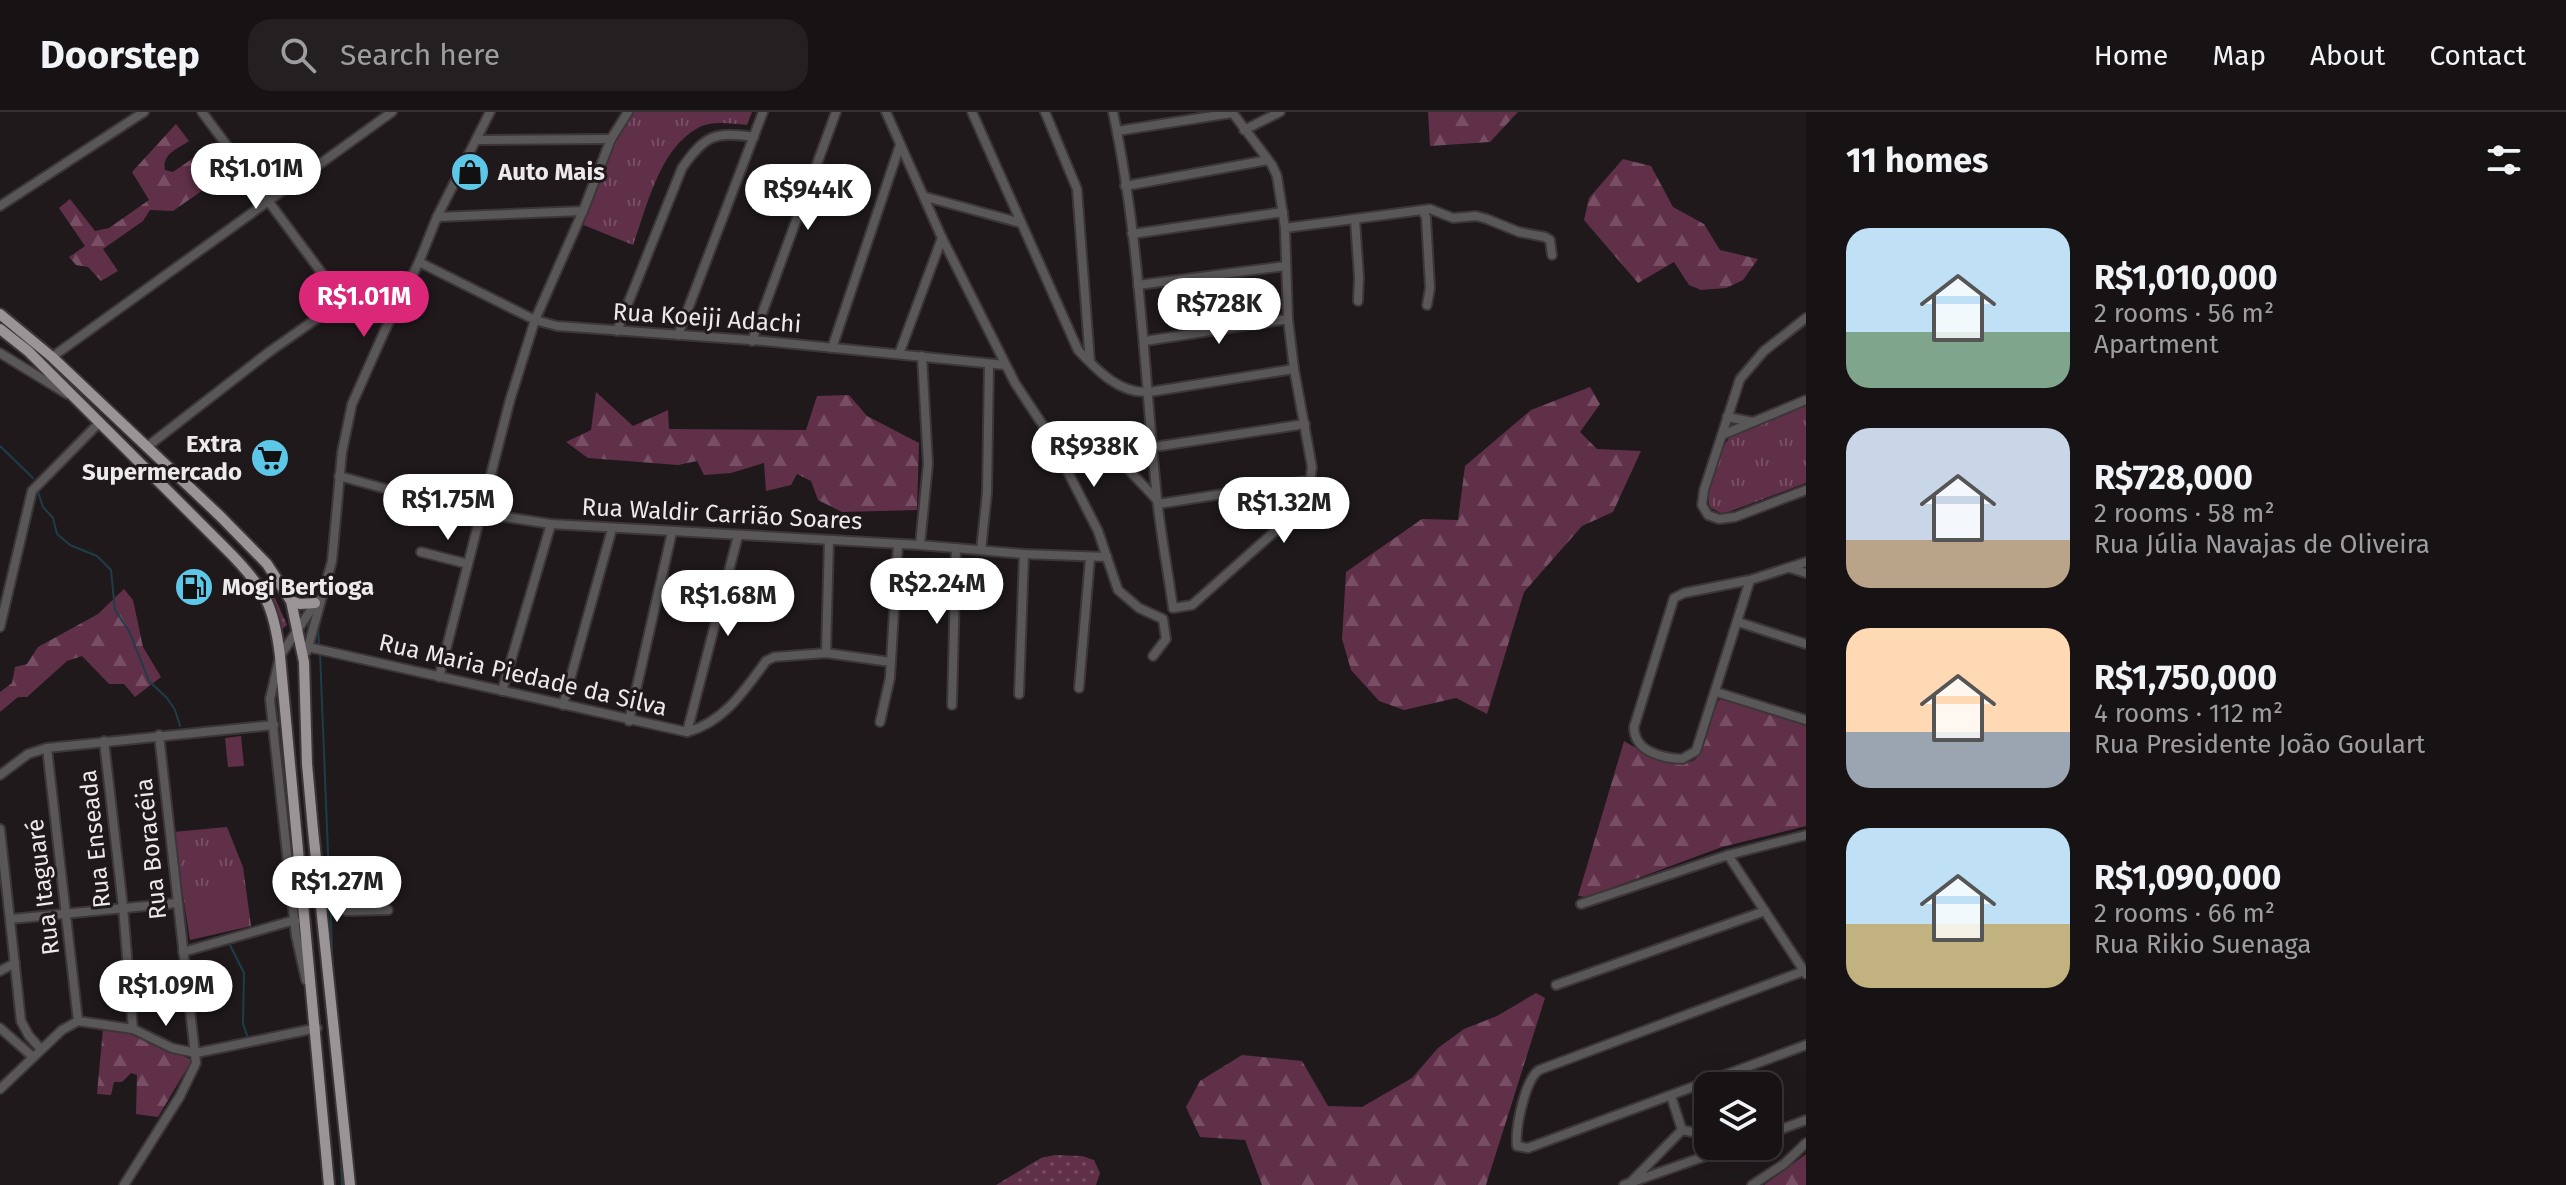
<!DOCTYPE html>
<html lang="en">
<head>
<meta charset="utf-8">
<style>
  :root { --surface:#171315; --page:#242022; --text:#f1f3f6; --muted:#9e9ea0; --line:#363234; --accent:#db2777 }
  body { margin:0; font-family:"Fira Sans",sans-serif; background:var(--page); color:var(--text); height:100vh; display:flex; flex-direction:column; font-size:30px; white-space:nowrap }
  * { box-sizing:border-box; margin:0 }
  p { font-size:26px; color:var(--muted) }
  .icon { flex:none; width:44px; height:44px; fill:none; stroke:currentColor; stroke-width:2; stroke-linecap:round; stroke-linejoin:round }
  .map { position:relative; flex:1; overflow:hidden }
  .details { display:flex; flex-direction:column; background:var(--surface); width:760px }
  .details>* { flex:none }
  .tools { position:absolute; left:1694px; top:960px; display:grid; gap:16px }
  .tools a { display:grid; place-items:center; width:88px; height:88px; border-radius:16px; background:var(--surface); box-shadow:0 8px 32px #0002,0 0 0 2px var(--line); font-size:40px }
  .price { position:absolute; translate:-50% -68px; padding:0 18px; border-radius:28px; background:#fff; color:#222; font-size:26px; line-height:52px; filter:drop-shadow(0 2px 4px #0008) }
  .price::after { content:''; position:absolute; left:50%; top:48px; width:24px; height:18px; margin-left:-12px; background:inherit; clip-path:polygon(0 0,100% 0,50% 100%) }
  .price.on { background:var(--accent); color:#fff }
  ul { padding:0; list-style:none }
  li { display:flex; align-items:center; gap:24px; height:200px; padding:0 40px }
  li span { display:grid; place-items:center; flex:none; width:224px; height:160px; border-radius:24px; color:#555 }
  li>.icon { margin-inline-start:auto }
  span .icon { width:96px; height:96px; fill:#fffc; stroke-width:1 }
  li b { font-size:34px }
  h2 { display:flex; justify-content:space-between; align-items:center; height:96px; padding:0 40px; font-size:34px }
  header { display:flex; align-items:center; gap:48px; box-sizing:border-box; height:112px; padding:0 40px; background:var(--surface); border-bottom:2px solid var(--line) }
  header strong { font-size:38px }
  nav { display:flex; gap:44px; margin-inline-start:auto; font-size:28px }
  .search { width:560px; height:72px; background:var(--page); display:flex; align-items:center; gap:20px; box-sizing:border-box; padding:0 28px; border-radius:24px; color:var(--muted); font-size:30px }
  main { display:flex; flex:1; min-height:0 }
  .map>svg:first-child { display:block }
  .grass { fill:url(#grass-dots) }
  .forest { fill:url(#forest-firs) }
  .park { fill:url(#park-tufts) }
  .garden { fill:#603049 }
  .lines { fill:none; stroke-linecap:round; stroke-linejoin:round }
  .stream { stroke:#1d3e49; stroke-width:2 }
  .minor-casing { stroke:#3c3639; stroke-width:12 }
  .major-casing { stroke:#3c3639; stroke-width:14 }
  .minor { stroke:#5a5759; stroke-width:8 }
  .major { stroke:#9a9497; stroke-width:10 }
  .labels { text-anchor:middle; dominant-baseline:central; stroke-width:6; stroke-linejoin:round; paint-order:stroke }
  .poi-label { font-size:24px; font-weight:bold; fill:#edeaeb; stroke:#1f191c; text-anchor:start }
  .street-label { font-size:24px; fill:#edeaeb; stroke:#1f191c }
</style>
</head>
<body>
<header>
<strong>Doorstep</strong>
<div class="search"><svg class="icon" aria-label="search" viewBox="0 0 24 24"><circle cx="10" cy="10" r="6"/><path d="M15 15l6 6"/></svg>Search here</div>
<nav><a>Home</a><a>Map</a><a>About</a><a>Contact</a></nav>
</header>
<main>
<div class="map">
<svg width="1806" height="1073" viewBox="0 0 1806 1073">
  <defs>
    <pattern id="grass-dots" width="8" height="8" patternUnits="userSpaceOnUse" patternTransform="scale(2)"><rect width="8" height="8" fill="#603049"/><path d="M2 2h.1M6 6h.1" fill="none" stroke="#774e63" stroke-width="1.8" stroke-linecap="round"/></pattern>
    <pattern id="forest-firs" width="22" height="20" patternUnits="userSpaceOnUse" patternTransform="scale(2)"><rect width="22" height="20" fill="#603049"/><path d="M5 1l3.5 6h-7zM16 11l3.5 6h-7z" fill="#774e63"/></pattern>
    <pattern id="park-tufts" width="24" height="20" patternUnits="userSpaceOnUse" patternTransform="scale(2)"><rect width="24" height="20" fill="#603049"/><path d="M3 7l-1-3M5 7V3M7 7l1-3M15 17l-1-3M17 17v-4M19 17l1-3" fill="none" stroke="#774e63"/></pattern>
  </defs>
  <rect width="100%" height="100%" fill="#1f191c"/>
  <!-- grass -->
  <g class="grass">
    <path d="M260,464l11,13 16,36 -7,6 -7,-33z"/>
    <path d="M1055,1043l27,1 12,4 6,13 -4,12h-100l45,-27z"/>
  </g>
  <!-- forest -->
  <g class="forest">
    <path d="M1428,0h90l-28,30 -60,4z"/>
    <path d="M176,12l13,17c-12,8 -27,13 -24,29l8,2 43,-30 20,25 -63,44 -23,-1 -7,11 -40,28 15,22 -17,10 -13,-14 -12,-2 -7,-8 16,-11 -26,-38 11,-9 25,32 14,-3 40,-28 -17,-28z"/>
    <path d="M1623,47l28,7 22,41 31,17 16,26 38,9 -15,21 -17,8 -25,2 -12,-5 -15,-23 -36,21 -54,-63 5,-22z"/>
    <path d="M1590,275l10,17 -20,28 17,17 44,2 -28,61 -31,14 -58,66 -37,122 -31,-16 -52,12 -25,-9 -28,-31 -9,-31 4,-67 76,-53 36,1 7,-54 66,-56z"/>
    <path d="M596,280l37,34 35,-16 1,19 137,1 11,-34 32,-1 18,21 52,27 -2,67 -75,2 -24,-12 -7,-19 -14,-7 -6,11 -25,6 -2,-28 -33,10 -27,2 -7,-14 -19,4 -90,-7 -22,-16 25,-12z"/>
    <path d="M124,477l9,11 10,47 18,30 -26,20 -11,-13h-15l-27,-28 -15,5 -40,36h-9l-18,15v-20l12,-9 3,-16 12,-3 11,-17 60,-33z"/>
    <path d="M1722,586l84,26v102l-84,21 -135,50 -9,-1 46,-155c14,9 62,34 74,15 8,-11 14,-39 18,-53z"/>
    <path d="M1536,881l9,5 -59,187h-224l-17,-45 -45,-3 -14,-30 14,-26 42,-26 60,6 26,45 34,1 50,-29 26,-30 26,-19 33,-13z"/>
    <path d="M103,917l36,7 53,24 -34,57 -22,-3 1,-39 -6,-2 -9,9h-8l-3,13 -14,-1z"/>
    <path d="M1806,1042v31h-42z"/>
  </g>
  <!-- park -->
  <g class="park">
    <path d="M633,0h119l-5,13c-16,-1 -35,-5 -49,3 -39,21 -51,79 -65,117l-52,-21 30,-75z"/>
    <path d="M1806,294v77l-83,31 -12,-6c-9,-18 9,-67 26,-77z"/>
    <path d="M227,715l16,40 8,59 -61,14 -17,-108z"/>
  </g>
  <!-- garden -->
  <g class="garden">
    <path d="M241,624l3,30 -16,1 -3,-29z"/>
    <path d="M240,760l8,54 -26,3 -8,-53z"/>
    <path d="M208,783l3,36 -19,2 -5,-36z"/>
  </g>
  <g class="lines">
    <!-- stream -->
    <g class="stream">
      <path d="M0,334l33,32"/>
      <path d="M38,380l5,15 10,11 4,16 13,11 27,11 14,14 4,40 14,21 20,50 18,17 8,12 5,16"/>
      <path d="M318,513l1,22"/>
      <path d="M320,541l9,226"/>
      <path d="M330,785l3,78"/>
      <path d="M229,831l15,30 -1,51 5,14"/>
      <path d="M340,1025l2,48"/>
    </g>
    <!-- minor casing -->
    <g class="minor-casing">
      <g id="minor">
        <path d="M886,0l56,126 73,145 33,50 50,98 20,59 21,18 24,11 3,20 -13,17"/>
        <path d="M972,0l106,238c19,20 41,44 71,42l145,-23"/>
        <path d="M1045,0l32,77 13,173"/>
        <path d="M1113,0c27,127 31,258 44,387 4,36 11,73 16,109"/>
        <path d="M1244,18l36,-18"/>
        <path d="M1117,19l115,-18"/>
        <path d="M477,28l134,-1"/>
        <path d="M1125,74l143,-26"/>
        <path d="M926,85l95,26"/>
        <path d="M0,94l144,-94"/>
        <path d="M1423,100l3,5 4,71 -3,17"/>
        <path d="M437,105l146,-6"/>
        <path d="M1355,108l4,57 -1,24"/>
        <path d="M1285,116l145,-19 23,9 23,-2 11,3 32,13 26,5 5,3 2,15"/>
        <path d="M1132,122l151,-22"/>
        <path d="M419,150l116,58 22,6 207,15 241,24"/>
        <path d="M1138,173l148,-19"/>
        <path d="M1806,206l-42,33 -24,28 -36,111 -2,15 6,10 11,4 16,-2 71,-27"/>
        <path d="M617,219l65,-163c23,-33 33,-37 72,-31"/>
        <path d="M678,223l85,-223"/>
        <path d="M752,229l84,-229"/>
        <path d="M1145,229l143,-22"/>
        <path d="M832,236l68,-203"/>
        <path d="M0,241l67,41"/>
        <path d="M899,242l43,-116"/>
        <path d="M52,245l340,-245"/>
        <path d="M1727,305l26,5"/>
        <path d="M1049,322l76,32 32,34"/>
        <path d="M1722,323l84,-35"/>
        <path d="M148,334l121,-94 67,-47v-13l-134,-180"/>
        <path d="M1154,335l151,-23"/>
        <path d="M339,364l128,35 84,13 369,21 104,9 83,3"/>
        <path d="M1158,392l154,-24"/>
        <path d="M920,433l8,-81 -6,-108"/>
        <path d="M981,438l6,-57 2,-129"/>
        <path d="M421,440l47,12"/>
        <path d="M1790,456l16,5"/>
        <path d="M1750,468l-54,171 -14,8c-21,-1 -48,-8 -48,-32l40,-129 10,-5 66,-13 56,-18"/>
        <path d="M1173,496l19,-3 108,-96 8,-12 4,-30 -18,-98 -6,-50 -3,-91 -8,-52 -5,-11 -40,-53"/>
        <path d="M1738,510l68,22"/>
        <path d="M0,515l32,-136 67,-68"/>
        <path d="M308,535l379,85c37,-10 58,-42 79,-71l8,-4 52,-4 65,9"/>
        <path d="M307,539l25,-90 10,-109 10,-48 33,-74 34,-68 18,-45 53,-105"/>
        <path d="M826,541l3,-113"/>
        <path d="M439,565l71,-277 25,-80 48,-109 28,-72 17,-27"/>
        <path d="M1079,576l11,-130"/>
        <path d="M502,579l49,-167"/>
        <path d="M1716,580l90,28"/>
        <path d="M1019,582l5,-140"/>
        <path d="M563,593l49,-176"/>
        <path d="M952,593l4,-157"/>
        <path d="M629,609l43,-189"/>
        <path d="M880,610l10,-44 8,-134"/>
        <path d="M687,620l51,-196"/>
        <path d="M104,629l19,166 10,122"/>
        <path d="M47,636l31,273"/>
        <path d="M0,663l28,-21 19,-6 227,-23"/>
        <path d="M0,717l21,192 8,15 12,13"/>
        <path d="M1728,743l78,119"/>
        <path d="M318,759c11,13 16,30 28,40l42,-1"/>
        <path d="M1581,792l147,-49 78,-20"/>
        <path d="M11,807l166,-16"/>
        <path d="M183,840l112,-32"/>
        <path d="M0,859l15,-8"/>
        <path d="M1804,859l-265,99c-14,10 -24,58 -22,76l11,2 278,-103"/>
        <path d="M306,868l-10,-44 -26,-237 10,-43 37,-55"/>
        <path d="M1556,873l209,-74"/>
        <path d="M0,916l33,29"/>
        <path d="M0,977l62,-59 16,-9 55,8 39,19 24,5 121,-25"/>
        <path d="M1671,984l11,34"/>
        <path d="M1682,1018l26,5"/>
        <path d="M1768,1022l38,-14"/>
        <path d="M1632,1069l50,-51"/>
        <path d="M124,1073l56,-89 16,-33 -37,-328"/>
        <path d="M1624,1073l110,-39"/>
        <path d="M1752,1073l32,-21 22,-21"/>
      </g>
    </g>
    <!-- major casing -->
    <g class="major-casing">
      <g id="major">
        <path d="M0,202l52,43 168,159 47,48 24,37 13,61 3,102 6,66 37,355"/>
        <path d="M0,217l28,22 203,203c34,35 43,52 49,102l49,529"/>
        <path d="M291,489l9,3 15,-1"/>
      </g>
    </g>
    <!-- minor -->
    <use href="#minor" class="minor"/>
    <!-- major -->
    <use href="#major" class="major"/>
  </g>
  <!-- icons -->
  <defs>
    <g id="shop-disc" transform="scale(2)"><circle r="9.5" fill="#5cc7e7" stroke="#1f191c"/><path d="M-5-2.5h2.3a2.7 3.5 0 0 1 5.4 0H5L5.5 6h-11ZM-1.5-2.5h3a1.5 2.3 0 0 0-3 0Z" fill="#111"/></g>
    <g id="supermarket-disc" transform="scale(2)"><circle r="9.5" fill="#5cc7e7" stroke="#1f191c"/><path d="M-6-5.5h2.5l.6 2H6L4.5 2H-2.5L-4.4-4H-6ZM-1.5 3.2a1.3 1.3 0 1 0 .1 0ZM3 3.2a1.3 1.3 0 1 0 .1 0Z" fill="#111"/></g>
    <g id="fuel-disc" transform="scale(2)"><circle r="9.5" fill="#5cc7e7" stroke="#1f191c"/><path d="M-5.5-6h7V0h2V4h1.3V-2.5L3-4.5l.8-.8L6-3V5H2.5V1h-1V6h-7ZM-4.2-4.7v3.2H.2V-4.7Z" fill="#111"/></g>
  </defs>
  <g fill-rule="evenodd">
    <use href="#shop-disc" x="470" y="60"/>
    <use href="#supermarket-disc" x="270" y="346"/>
    <use href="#fuel-disc" x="194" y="475"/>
  </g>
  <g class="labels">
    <!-- poi labels -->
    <g class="poi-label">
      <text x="498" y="60">Auto Mais</text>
      <text x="242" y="332" text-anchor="end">Extra<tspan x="242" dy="28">Supermercado</tspan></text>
      <text x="222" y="475">Mogi Bertioga</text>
    </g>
    <!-- street labels -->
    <g class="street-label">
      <text transform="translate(707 206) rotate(4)">Rua Koeiji Adachi</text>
      <text transform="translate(722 402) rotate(3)">Rua Waldir Carrião Soares</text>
      <text transform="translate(523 563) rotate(13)">Rua Maria Piedade da Silva</text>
      <text transform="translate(95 727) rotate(-96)">Rua Enseada</text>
      <text transform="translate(151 737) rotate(-96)">Rua Boracéia</text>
      <text transform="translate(43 775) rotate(-97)">Rua Itaguaré</text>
    </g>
  </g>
</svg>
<div class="tools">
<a><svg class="icon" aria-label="layers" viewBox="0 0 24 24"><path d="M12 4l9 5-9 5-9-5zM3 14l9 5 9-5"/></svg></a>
</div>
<b class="price" style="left:256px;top:99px">R$1.01M</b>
<b class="price" style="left:808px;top:120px">R$944K</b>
<b class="price on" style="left:364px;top:227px">R$1.01M</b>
<b class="price" style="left:1219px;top:234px">R$728K</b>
<b class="price" style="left:1094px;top:377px">R$938K</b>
<b class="price" style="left:448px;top:430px">R$1.75M</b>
<b class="price" style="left:1284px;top:433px">R$1.32M</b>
<b class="price" style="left:937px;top:514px">R$2.24M</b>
<b class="price" style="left:728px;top:526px">R$1.68M</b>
<b class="price" style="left:337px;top:812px">R$1.27M</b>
<b class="price" style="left:166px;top:916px">R$1.09M</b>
</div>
<section class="details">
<h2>11 homes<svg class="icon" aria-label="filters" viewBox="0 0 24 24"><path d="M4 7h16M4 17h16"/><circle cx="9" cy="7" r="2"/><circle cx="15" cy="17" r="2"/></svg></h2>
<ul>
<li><span style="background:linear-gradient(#bfe0f5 65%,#7fa58c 0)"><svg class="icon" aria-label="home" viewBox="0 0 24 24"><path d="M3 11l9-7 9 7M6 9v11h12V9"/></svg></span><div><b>R$1,010,000</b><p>2 rooms · 56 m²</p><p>Apartment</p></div></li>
<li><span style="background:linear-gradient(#c9d6e8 70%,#b9a48a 0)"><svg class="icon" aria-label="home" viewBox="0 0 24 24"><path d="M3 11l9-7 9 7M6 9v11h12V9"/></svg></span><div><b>R$728,000</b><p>2 rooms · 58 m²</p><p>Rua Júlia Navajas de Oliveira</p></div></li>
<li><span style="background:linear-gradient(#ffd9b3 65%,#9aa5b1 0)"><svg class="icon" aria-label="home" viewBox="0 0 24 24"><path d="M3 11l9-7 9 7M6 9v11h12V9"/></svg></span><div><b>R$1,750,000</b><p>4 rooms · 112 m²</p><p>Rua Presidente João Goulart</p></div></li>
<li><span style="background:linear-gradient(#bfe0f5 60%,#c2b280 0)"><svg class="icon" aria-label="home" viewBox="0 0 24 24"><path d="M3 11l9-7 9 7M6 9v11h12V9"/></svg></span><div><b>R$1,090,000</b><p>2 rooms · 66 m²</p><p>Rua Rikio Suenaga</p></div></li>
</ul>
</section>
</main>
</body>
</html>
